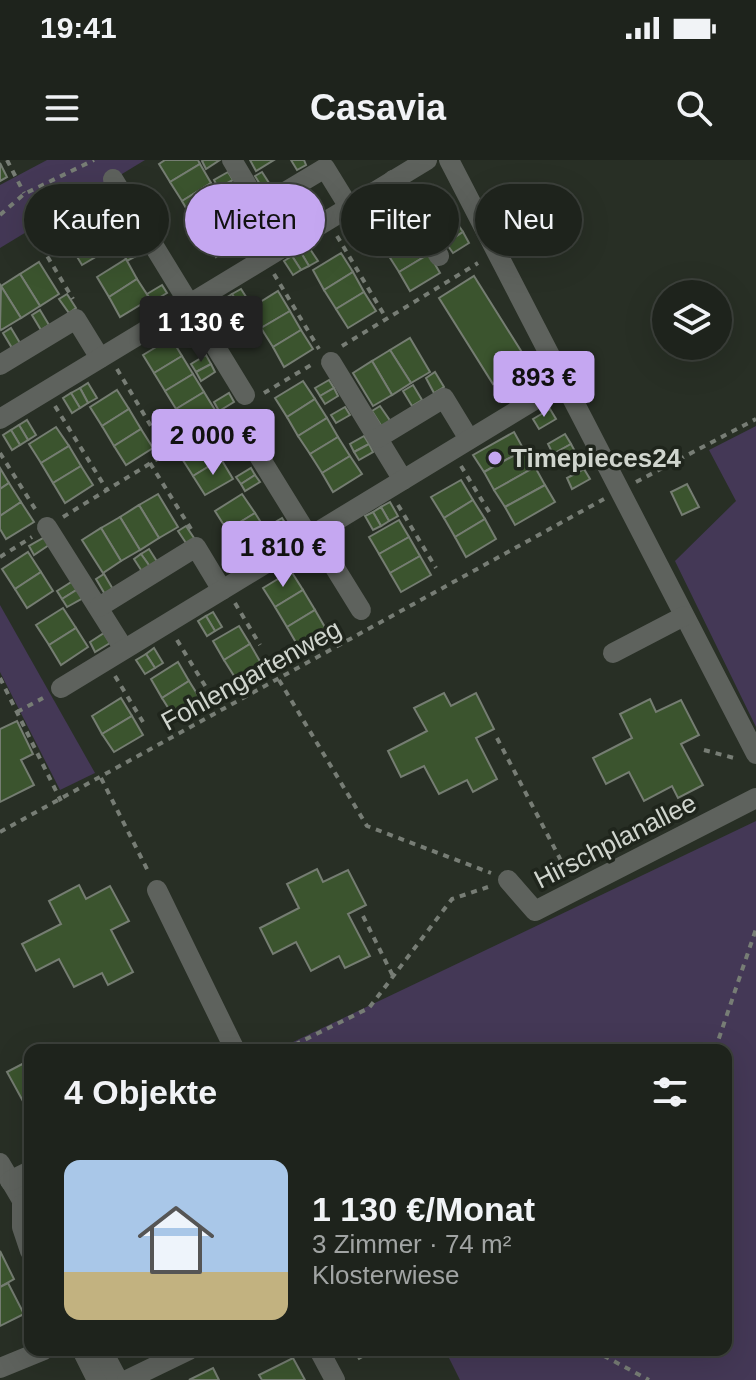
<!DOCTYPE html>
<html lang="de">
<head>
<meta charset="utf-8">
<style>
  :root { --surface:#1e231c; --page:#2b2f29; --text:#f1f3f6; --muted:#a1a4a3; --line:#3c403b; --accent:#c5a7f1 }
  body { margin:0; font-family:Arial,sans-serif; background:var(--page); color:var(--text); height:100vh; display:flex; flex-direction:column; font-size:30px; white-space:nowrap }
  * { box-sizing:border-box; margin:0 }
  p { font-size:26px; color:var(--muted) }
  .icon { flex:none; width:44px; height:44px; fill:none; stroke:currentColor; stroke-width:2; stroke-linecap:round; stroke-linejoin:round }
  .map { position:relative; flex:1; overflow:hidden }
  .panel { position:absolute; left:24px; top:884px; width:708px; height:312px; display:flex; flex-direction:column; background:var(--surface); border-radius:16px; box-shadow:0 8px 32px #0002,0 0 0 2px var(--line) }
  .panel>* { flex:none }
  .banner { position:absolute; left:24px; top:24px; width:708px; height:72px; display:flex; gap:16px }
  .controls { position:absolute; left:652px; top:120px; display:grid; gap:16px }
  .controls a { display:grid; place-items:center; width:80px; height:80px; border-radius:50%; background:var(--surface); box-shadow:0 8px 32px #0002,0 0 0 2px var(--line); font-size:40px }
  .price { position:absolute; translate:-50% -68px; padding:0 18px; border-radius:8px; background:var(--accent); color:#111; font-size:26px; line-height:52px; filter:drop-shadow(0 2px 4px #0008) }
  .price::after { content:''; position:absolute; left:50%; top:48px; width:24px; height:18px; margin-left:-12px; background:inherit; clip-path:polygon(0 0,100% 0,50% 100%) }
  .price.on { background:#222; color:#fff }
  ul { padding:0; list-style:none }
  li { display:flex; align-items:center; gap:24px; height:200px; padding:0 40px }
  li span { display:grid; place-items:center; flex:none; width:224px; height:160px; border-radius:16px; color:#555 }
  li>.icon { margin-inline-start:auto }
  span .icon { width:96px; height:96px; fill:#fffc; stroke-width:1 }
  li b { font-size:34px }
  h2 { display:flex; justify-content:space-between; align-items:center; height:96px; padding:0 40px; font-size:34px }
  .tag { padding:0 28px; border-radius:36px; background:var(--surface); box-shadow:0 8px 32px #0002,0 0 0 2px var(--line); font-size:28px; line-height:72px }
  .tag.on { background:var(--accent); color:#111 }
  .status { display:flex; justify-content:space-between; align-items:center; height:56px; padding:0 40px; background:var(--surface); direction:ltr }
  .status svg { height:22px; fill:currentColor }
  header { display:flex; justify-content:space-between; align-items:center; height:104px; padding:0 40px; background:var(--surface); font-size:36px; font-weight:700 }
  .map>svg:first-child { display:block }
  .green { fill:#443856 }
  .building { fill:#3b542e; stroke:#757d72; stroke-width:2 }
  .lines { fill:none; stroke-linecap:round; stroke-linejoin:round }
  .path { stroke:#777d75; stroke-width:4; stroke-dasharray:6 6; stroke-linecap:butt }
  .minor { stroke:#5e625d; stroke-width:20 }
  .poi-dot { fill:#c5a7f1; stroke:#1f251c; stroke-width:3 }
  .labels { text-anchor:middle; dominant-baseline:central; stroke-width:7; stroke-linejoin:round; paint-order:stroke }
  .poi-label { font-size:26px; font-weight:bold; fill:#d0d5ce; stroke:#1f251c; text-anchor:start }
  .street-label { font-size:26px; fill:#d0d5ce; stroke:#1f251c }
</style>
</head>
<body>
<div class="status"><b>19:41</b><svg viewBox="0 0 49 12"><path d="M0 12V9h3v3zM5 12V6h3v6zM10 12V3h3v9zM15 12V0h3v12zM26 1h20v11H26zM47 4h2v5h-2z"/></svg></div>
<header><svg class="icon" aria-label="menu" viewBox="0 0 24 24"><path d="M4 6h16M4 12h16M4 18h16"/></svg>Casavia<svg class="icon" aria-label="search" viewBox="0 0 24 24"><circle cx="10" cy="10" r="6"/><path d="M15 15l6 6"/></svg></header>
<div class="map">
<svg width="756" height="1220" viewBox="0 0 756 1220">
  <rect width="100%" height="100%" fill="#282f25"/>
  <!-- green -->
  <g class="green">
    <path d="M47,0h98l-145,88v-63z"/>
    <path d="M756,266v301l-81,-166 61,-60 -27,-51z"/>
    <path d="M0,445l95,168 -35,17 -60,-118z"/>
    <path d="M756,661v559h-296l-15,-30h281v-300h-432l-3,-7z"/>
  </g>
  <!-- building -->
  <g class="building">
    <path d="M165,0h33l2,4 -30,18 -11,-18z"/>
    <path d="M220,0l-14,9 -4,-8 2,-1z"/>
    <path d="M250,0h24l-18,11z"/>
    <path d="M291,0h13l2,5 -9,5z"/>
    <path d="M0,3l7,14 -7,4z"/>
    <path d="M200,4l11,19 -29,18 -12,-19z"/>
    <path d="M228,12l5,8 -15,8 -4,-8z"/>
    <path d="M262,12l9,14 -7,5 -9,-15z"/>
    <path d="M211,23l12,18 -30,19 -11,-19z"/>
    <path d="M433,25l6,9 -16,11 -6,-10z"/>
    <path d="M439,34l7,10 -17,11 -6,-10z"/>
    <path d="M107,36l4,8 -14,9 -5,-8z"/>
    <path d="M395,37l11,19 -30,18 -11,-18z"/>
    <path d="M246,40l5,9 -14,8 -5,-8z"/>
    <path d="M223,41l11,19 -30,18 -11,-18z"/>
    <path d="M91,45l13,20 -34,20 -12,-20z"/>
    <path d="M251,49l4,7 -14,8 -4,-7z"/>
    <path d="M406,56l12,19 -31,18 -11,-19z"/>
    <path d="M234,60l11,18 -29,19 -12,-19z"/>
    <path d="M457,63l6,9 -17,11 -6,-10z"/>
    <path d="M104,65l12,20 -34,20 -12,-20z"/>
    <path d="M463,72l6,11 -16,10 -7,-10z"/>
    <path d="M131,73l5,9 -15,9 -5,-9z"/>
    <path d="M418,75l11,19 -30,18 -12,-19z"/>
    <path d="M137,84l5,9 -15,8 -4,-8z"/>
    <path d="M308,86l10,15 -9,5 -9,-15z"/>
    <path d="M300,91l9,15 -8,4 -9,-14z"/>
    <path d="M341,93l12,19 -29,18 -11,-20z"/>
    <path d="M429,94l11,19 -30,18 -11,-19z"/>
    <path d="M292,96l9,14 -8,5 -9,-14z"/>
    <path d="M126,99l11,20 -28,18 -12,-20z"/>
    <path d="M39,102l20,32 -19,12 -20,-32z"/>
    <path d="M353,112l11,20 -28,17 -12,-19z"/>
    <path d="M20,114l20,32 -19,12 -20,-32z"/>
    <path d="M474,116l54,86 -35,22 -54,-86z"/>
    <path d="M137,119l13,20 -30,18 -11,-20z"/>
    <path d="M162,125l5,8 -15,9 -5,-8z"/>
    <path d="M1,126l20,32 -20,12 -1,-2z"/>
    <path d="M241,129l9,14 -9,5 -9,-14z"/>
    <path d="M278,131l12,20 -29,17 -12,-19z"/>
    <path d="M364,132l12,19 -28,17 -12,-19z"/>
    <path d="M67,134l9,14 -7,5 -10,-14z"/>
    <path d="M232,134l9,14 -8,5 -9,-14z"/>
    <path d="M224,139l9,14 -8,5 -9,-14z"/>
    <path d="M40,150l9,15 -8,5 -9,-15z"/>
    <path d="M290,151l11,19 -28,17 -12,-19z"/>
    <path d="M185,162l5,9 -14,8 -5,-8z"/>
    <path d="M11,168l9,15 -8,5 -9,-15z"/>
    <path d="M301,170l12,19 -29,18 -11,-20z"/>
    <path d="M171,178l11,18 -28,17 -11,-18z"/>
    <path d="M410,178l20,34 -19,11 -21,-33z"/>
    <path d="M390,190l21,33 -19,12 -20,-34z"/>
    <path d="M206,195l5,9 -15,8 -5,-8z"/>
    <path d="M182,196l11,18 -28,17 -11,-18z"/>
    <path d="M372,201l20,34 -19,11 -20,-33z"/>
    <path d="M211,204l4,8 -14,9 -5,-9z"/>
    <path d="M523,205l8,13 -24,16 -9,-13z"/>
    <path d="M435,212l9,15 -10,6 -8,-15z"/>
    <path d="M193,214l11,18 -28,17 -11,-18z"/>
    <path d="M329,220l5,8 -14,8 -5,-8z"/>
    <path d="M303,221l12,18 -28,18 -12,-19z"/>
    <path d="M88,223l9,15 -9,5 -8,-15z"/>
    <path d="M413,225l9,15 -10,6 -9,-15z"/>
    <path d="M80,228l8,15 -8,5 -9,-15z"/>
    <path d="M334,228l4,8 -13,8 -5,-8z"/>
    <path d="M117,230l12,19 -27,17 -12,-19z"/>
    <path d="M204,232l11,18 -28,17 -11,-18z"/>
    <path d="M71,233l9,15 -8,5 -9,-15z"/>
    <path d="M229,233l5,9 -15,9 -5,-9z"/>
    <path d="M315,239l12,19 -29,18 -11,-19z"/>
    <path d="M380,246l11,16 -9,5 -10,-16z"/>
    <path d="M345,247l5,8 -14,8 -5,-8z"/>
    <path d="M129,249l12,20 -27,17 -12,-20z"/>
    <path d="M550,249l6,10 -17,10 -6,-10z"/>
    <path d="M327,258l11,19 -28,17 -12,-18z"/>
    <path d="M27,260l9,15 -8,5 -9,-15z"/>
    <path d="M19,265l9,15 -8,5 -9,-15z"/>
    <path d="M225,266l5,8 -14,9 -5,-9z"/>
    <path d="M56,267l13,19 -28,17 -12,-19z"/>
    <path d="M141,269l12,19 -27,17 -12,-19z"/>
    <path d="M11,270l9,15 -8,5 -9,-15z"/>
    <path d="M514,272l10,18 -40,22 -11,-17z"/>
    <path d="M565,274l6,10 -18,10 -5,-10z"/>
    <path d="M364,276l5,8 -15,8 -4,-8z"/>
    <path d="M338,277l12,19 -28,17 -12,-19z"/>
    <path d="M209,280l12,19 -28,17 -12,-19z"/>
    <path d="M369,284l4,8 -14,8 -5,-8z"/>
    <path d="M571,284l6,11 -18,9 -6,-10z"/>
    <path d="M69,286l12,20 -28,17 -12,-20z"/>
    <path d="M524,290l11,17 -41,23 -10,-18z"/>
    <path d="M350,296l12,18 -29,18 -11,-19z"/>
    <path d="M221,299l12,20 -28,16 -12,-19z"/>
    <path d="M81,306l12,19 -28,18 -12,-20z"/>
    <path d="M535,307l10,18 -40,22 -11,-17z"/>
    <path d="M0,308l9,15 -9,6z"/>
    <path d="M251,308l4,7 -14,9 -5,-7z"/>
    <path d="M584,309l6,10 -18,10 -5,-11z"/>
    <path d="M255,315l5,7 -15,9 -4,-7z"/>
    <path d="M461,320l12,20 -29,18 -13,-21z"/>
    <path d="M9,323l12,19 -21,14v-27z"/>
    <path d="M687,324l12,23 -17,8 -11,-23z"/>
    <path d="M545,325l10,17 -40,23 -10,-18z"/>
    <path d="M158,334l20,33 -19,11 -20,-33z"/>
    <path d="M242,334l13,19 -28,17 -12,-19z"/>
    <path d="M473,340l12,19 -30,18 -11,-19z"/>
    <path d="M21,342l13,20 -28,17 -6,-10v-13z"/>
    <path d="M390,342l8,14 -9,5 -8,-14z"/>
    <path d="M139,345l20,33 -19,12 -20,-33z"/>
    <path d="M381,347l8,14 -8,5 -8,-14z"/>
    <path d="M373,352l8,14 -8,4 -8,-14z"/>
    <path d="M255,353l12,19 -28,18 -12,-20z"/>
    <path d="M120,357l20,33 -19,11 -20,-33z"/>
    <path d="M282,358l5,8 -17,10 -5,-8z"/>
    <path d="M485,359l11,20 -30,18 -11,-20z"/>
    <path d="M399,360l10,17 -30,17 -10,-17z"/>
    <path d="M186,366l10,15 -8,5 -10,-15z"/>
    <path d="M101,368l20,33 -18,12 -21,-33z"/>
    <path d="M45,377l4,8 -15,10 -5,-9z"/>
    <path d="M409,377l11,19 -30,17 -11,-19z"/>
    <path d="M149,389l9,14 -7,5 -10,-14z"/>
    <path d="M28,392l13,20 -26,17 -13,-20z"/>
    <path d="M141,394l10,14 -8,5 -9,-14z"/>
    <path d="M420,396l11,19 -30,17 -11,-19z"/>
    <path d="M291,411l12,19 -28,17 -12,-19z"/>
    <path d="M41,412l12,19 -26,17 -12,-19z"/>
    <path d="M104,414l10,17 -8,5 -10,-17z"/>
    <path d="M73,421l5,8 -16,10 -5,-8z"/>
    <path d="M78,429l5,9 -16,9 -5,-8z"/>
    <path d="M303,430l12,20 -28,17 -12,-20z"/>
    <path d="M63,448l13,20 -27,17 -13,-20z"/>
    <path d="M315,450l11,19 -28,17 -11,-19z"/>
    <path d="M213,452l9,15 -7,4 -9,-15z"/>
    <path d="M206,456l9,15 -8,5 -9,-15z"/>
    <path d="M239,466l11,18 -26,16 -11,-19z"/>
    <path d="M76,468l12,19 -27,18 -12,-20z"/>
    <path d="M104,473l6,10 -15,9 -5,-10z"/>
    <path d="M250,484l11,19 -25,16 -12,-19z"/>
    <path d="M154,488l9,15 -8,5 -9,-14z"/>
    <path d="M146,494l9,14 -10,6 -9,-14z"/>
    <path d="M178,502l11,19 -27,17 -11,-19z"/>
    <path d="M189,521l12,19 -27,17 -12,-19z"/>
    <path d="M444,533l7,13 25,-13 18,36 -18,9 21,41 -24,13 -6,-12 -28,14 -15,-28 -23,11 -13,-26 39,-20 -13,-23z"/>
    <path d="M121,538l11,18 -30,18 -10,-18z"/>
    <path d="M650,539l6,13 25,-12 18,35 -18,9 22,41 -25,13 -6,-12 -28,15 -15,-29 -23,12 -13,-26 39,-20 -12,-24z"/>
    <path d="M132,556l11,19 -29,17 -12,-18z"/>
    <path d="M17,561l16,33 -12,6 13,25 -34,17v-73z"/>
    <path d="M317,709l6,13 25,-12 18,35 -18,9 22,42 -25,12 -6,-12 -28,15 -15,-29 -23,12 -13,-26 39,-20 -12,-24z"/>
    <path d="M79,725l7,14 24,-13 19,35 -18,9 22,42 -25,13 -6,-12 -28,14 -15,-28 -23,12 -14,-27 39,-20 -12,-23z"/>
    <path d="M30,900v54l-23,-42z"/>
    <path d="M0,1091l14,28 -14,8z"/>
    <path d="M8,1123l16,31 -24,12v-39z"/>
    <path d="M354,1190h21l-16,9z"/>
    <path d="M293,1198l12,22h-43l-3,-5z"/>
    <path d="M213,1208l6,12h-30z"/>
  </g>
  <g class="lines">
    <!-- path -->
    <g class="path">
      <path d="M7,0l17,33"/>
      <path d="M0,55l24,-21 70,-34"/>
      <path d="M35,76l38,63"/>
      <path d="M337,76l49,82"/>
      <path d="M274,114l45,75"/>
      <path d="M342,186l136,-83"/>
      <path d="M117,209l50,84"/>
      <path d="M264,233l47,-28"/>
      <path d="M55,246l52,84"/>
      <path d="M0,293l37,59"/>
      <path d="M150,303l41,66"/>
      <path d="M461,306l30,49"/>
      <path d="M636,322l120,-63"/>
      <path d="M398,345l38,63"/>
      <path d="M63,357l156,-96"/>
      <path d="M0,397l32,-20"/>
      <path d="M235,443l25,42"/>
      <path d="M177,480l30,49"/>
      <path d="M115,516l28,46"/>
      <path d="M0,518l61,123"/>
      <path d="M279,520l88,146 124,47"/>
      <path d="M17,552l26,-14"/>
      <path d="M497,578l71,136"/>
      <path d="M704,590l30,8"/>
      <path d="M101,618l48,95"/>
      <path d="M0,672l604,-333"/>
      <path d="M363,756l30,60"/>
      <path d="M284,890l85,-42 83,-109 36,-12"/>
      <path d="M715,890l41,-121"/>
      <path d="M593,1190l56,30"/>
    </g>
    <!-- minor -->
    <g class="minor">
      <path d="M232,0l28,47"/>
      <path d="M449,0l307,594"/>
      <path d="M113,19l132,216"/>
      <path d="M393,20l46,76"/>
      <path d="M284,87l-24,-40 65,-39 24,39"/>
      <path d="M331,202l72,118"/>
      <path d="M0,205l76,-46 24,39"/>
      <path d="M0,259l427,-259"/>
      <path d="M236,259l73,118"/>
      <path d="M378,278l66,-40 25,41"/>
      <path d="M47,367l77,122"/>
      <path d="M314,374l47,76"/>
      <path d="M99,447l97,-60 26,43"/>
      <path d="M613,493l71,-37"/>
      <path d="M61,528l503,-306"/>
      <path d="M508,720l27,31 221,-113"/>
      <path d="M157,730l78,160"/>
      <path d="M0,1003l30,51"/>
      <path d="M10,1021l20,-10"/>
      <path d="M22,1044v23l8,24"/>
      <path d="M82,1190l15,30"/>
      <path d="M102,1190l16,30"/>
      <path d="M319,1190l16,30"/>
      <path d="M0,1208l44,-18"/>
      <path d="M127,1220l62,-30"/>
    </g>
  </g>
  <!-- markers -->
  <circle class="poi-dot" cx="495" cy="298" r="8"/>
  <g class="labels">
    <!-- poi labels -->
    <g class="poi-label">
      <text x="511" y="298">Timepieces24</text>
    </g>
    <!-- street labels -->
    <g class="street-label">
      <text transform="translate(251 515) rotate(-29)">Fohlengartenweg</text>
      <text transform="translate(615 681) rotate(-27)">Hirschplanallee</text>
    </g>
  </g>
</svg>
<div class="controls">
<a><svg class="icon" aria-label="layers" viewBox="0 0 24 24"><path d="M12 4l9 5-9 5-9-5zM3 14l9 5 9-5"/></svg></a>
</div>
<b class="price on" style="left:201px;top:204px">1 130 €</b>
<b class="price" style="left:544px;top:259px">893 €</b>
<b class="price" style="left:213px;top:317px">2 000 €</b>
<b class="price" style="left:283px;top:429px">1 810 €</b>
<div class="banner">
<a class="tag">Kaufen</a>
<a class="tag on">Mieten</a>
<a class="tag">Filter</a>
<a class="tag">Neu</a>
</div>
<section class="panel">
<h2>4 Objekte<svg class="icon" aria-label="filters" viewBox="0 0 24 24"><path d="M4 7h16M4 17h16"/><circle cx="9" cy="7" r="2"/><circle cx="15" cy="17" r="2"/></svg></h2>
<ul>
<li><span style="background:linear-gradient(#a9c7e8 70%,#c2b280 0)"><svg class="icon" aria-label="home" viewBox="0 0 24 24"><path d="M3 11l9-7 9 7M6 9v11h12V9"/></svg></span><div><b>1 130 €/Monat</b><p>3 Zimmer · 74 m²</p><p>Klosterwiese</p></div></li>
</ul>
</section>
</div>
</body>
</html>
